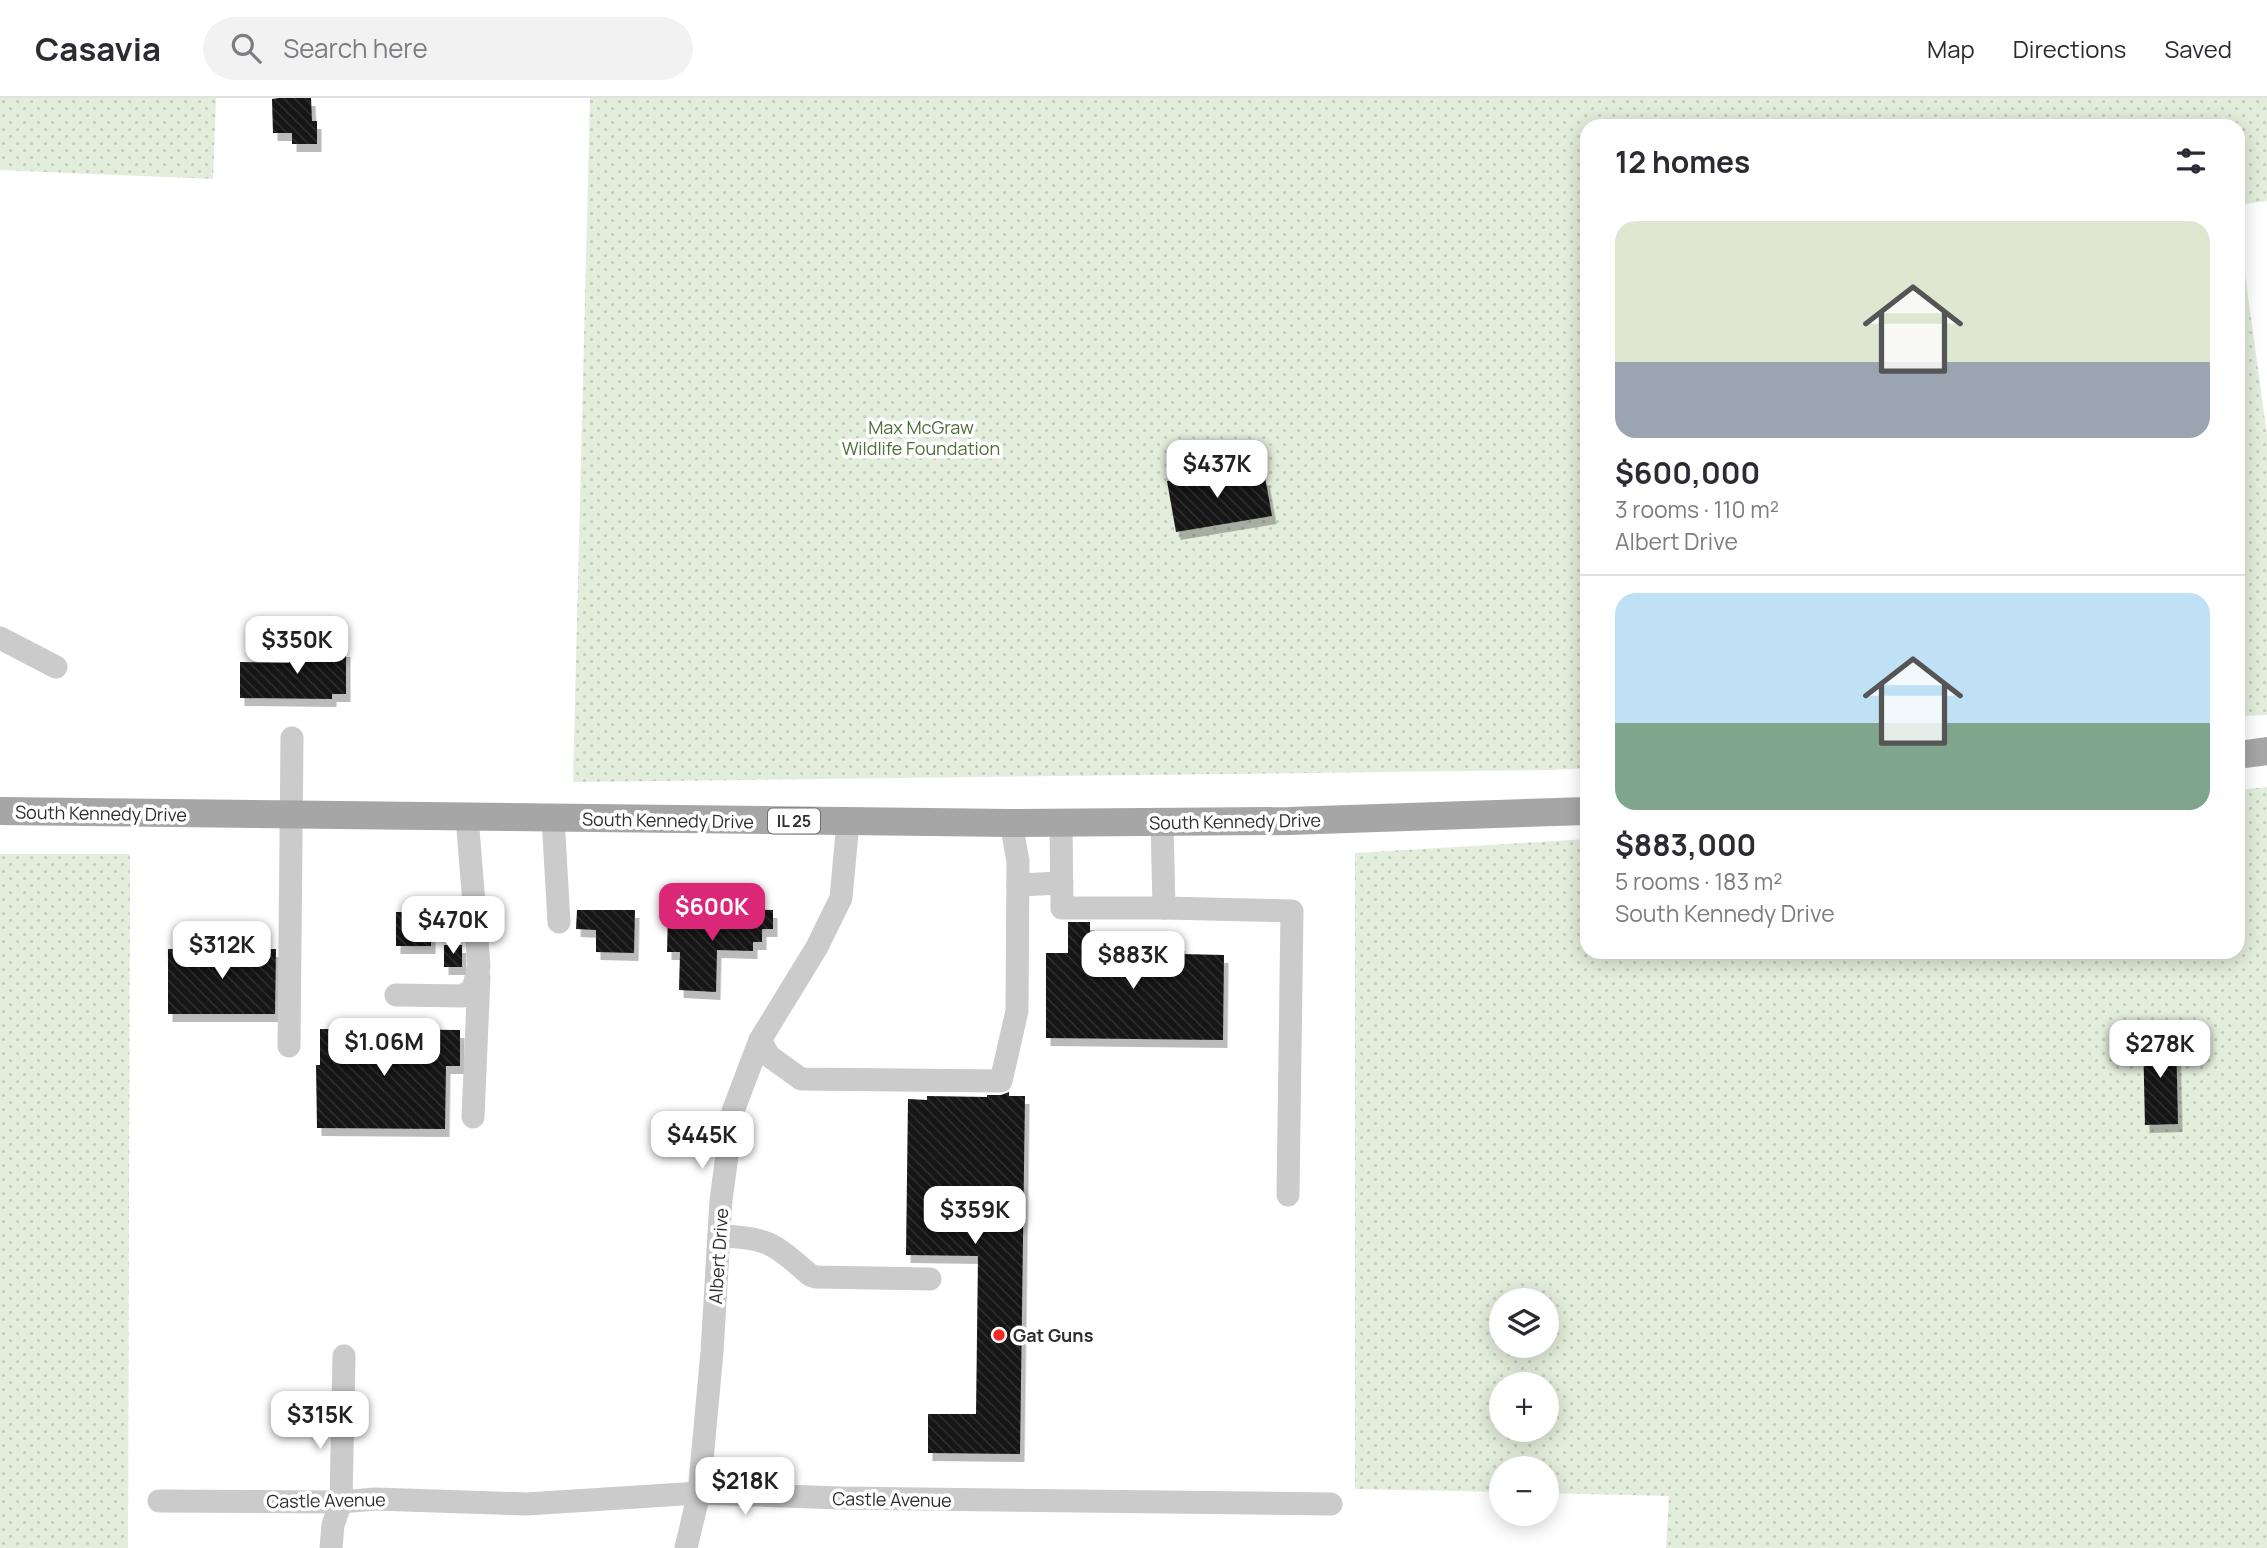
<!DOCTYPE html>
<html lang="en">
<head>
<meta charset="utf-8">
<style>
  :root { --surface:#fff; --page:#f2f2f3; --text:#2b2b33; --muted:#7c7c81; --line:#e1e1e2; --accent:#db2777 }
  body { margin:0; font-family:Manrope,sans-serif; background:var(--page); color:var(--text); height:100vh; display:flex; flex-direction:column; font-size:26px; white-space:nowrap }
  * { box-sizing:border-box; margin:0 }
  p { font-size:23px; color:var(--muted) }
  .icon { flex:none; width:38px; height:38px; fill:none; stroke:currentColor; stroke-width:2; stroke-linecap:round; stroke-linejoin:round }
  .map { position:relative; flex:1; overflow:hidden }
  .sheet { position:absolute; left:1580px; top:21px; width:665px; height:840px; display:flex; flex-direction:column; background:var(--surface); border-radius:21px; box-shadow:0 4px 18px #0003 }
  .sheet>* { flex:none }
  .buttons { position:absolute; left:1489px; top:1190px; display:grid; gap:14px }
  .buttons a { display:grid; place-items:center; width:70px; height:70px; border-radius:50%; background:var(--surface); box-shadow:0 4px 18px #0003; font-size:35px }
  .price { position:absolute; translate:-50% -60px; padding:0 16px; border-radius:14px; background:#fff; color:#222; font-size:23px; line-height:46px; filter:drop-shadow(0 2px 4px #0008) }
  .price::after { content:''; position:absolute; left:50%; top:42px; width:21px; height:16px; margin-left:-10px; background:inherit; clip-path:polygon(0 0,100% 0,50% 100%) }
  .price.on { background:var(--accent); color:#fff }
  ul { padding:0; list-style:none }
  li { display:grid; align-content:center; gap:14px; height:371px; padding:0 35px }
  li+li { border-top:2px solid var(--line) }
  li span { display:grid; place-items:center; height:217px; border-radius:21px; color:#555 }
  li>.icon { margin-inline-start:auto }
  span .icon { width:126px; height:126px; fill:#fffc; stroke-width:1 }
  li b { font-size:30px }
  h2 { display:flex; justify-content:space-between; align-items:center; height:84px; padding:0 35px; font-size:30px }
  header { display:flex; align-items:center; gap:42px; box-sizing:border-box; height:98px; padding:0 35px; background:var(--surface); border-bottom:2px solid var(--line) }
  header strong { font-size:33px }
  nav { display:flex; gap:38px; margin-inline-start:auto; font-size:24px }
  .search { width:490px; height:63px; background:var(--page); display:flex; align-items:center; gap:18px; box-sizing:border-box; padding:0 24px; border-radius:38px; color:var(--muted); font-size:26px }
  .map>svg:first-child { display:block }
  .park { fill:url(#park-dots); fill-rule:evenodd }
  .building { fill:url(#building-back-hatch); filter:url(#shadow) }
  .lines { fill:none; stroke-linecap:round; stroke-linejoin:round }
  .minor { stroke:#cbcbcb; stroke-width:23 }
  .major { stroke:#a6a6a6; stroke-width:28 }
  .poi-dot { fill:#f42822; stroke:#fff; stroke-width:2.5 }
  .labels { text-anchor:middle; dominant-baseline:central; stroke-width:7; stroke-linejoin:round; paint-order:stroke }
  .shield { fill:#fff; stroke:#6d6d6d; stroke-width:2 }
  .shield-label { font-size:16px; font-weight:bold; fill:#2e2e2e }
  .park-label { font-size:18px; fill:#4c6e38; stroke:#fff }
  .street-label { font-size:18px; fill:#2e2e2e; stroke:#fff }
  .poi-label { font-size:18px; font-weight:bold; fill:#2e2e2e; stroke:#fff; text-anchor:start }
</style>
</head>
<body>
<header>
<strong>Casavia</strong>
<div class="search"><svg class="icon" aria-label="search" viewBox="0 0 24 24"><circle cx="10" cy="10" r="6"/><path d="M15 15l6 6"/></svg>Search here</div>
<nav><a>Map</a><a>Directions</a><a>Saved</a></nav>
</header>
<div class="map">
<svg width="2267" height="1450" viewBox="0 0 2267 1450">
  <defs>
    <pattern id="park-dots" width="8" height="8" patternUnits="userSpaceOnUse" patternTransform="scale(1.75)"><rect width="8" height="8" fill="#e3eddb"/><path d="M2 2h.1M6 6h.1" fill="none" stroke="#c3ccbc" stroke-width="1.8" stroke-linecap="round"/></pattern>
    <pattern id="building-back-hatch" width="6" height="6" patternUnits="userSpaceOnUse" patternTransform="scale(1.75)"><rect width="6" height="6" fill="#151515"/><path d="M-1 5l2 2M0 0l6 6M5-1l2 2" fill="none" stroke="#2f2f2f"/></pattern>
    <filter id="shadow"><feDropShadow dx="4.5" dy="8" stdDeviation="0" flood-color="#0004"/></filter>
  </defs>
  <rect width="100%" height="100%" fill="#fff"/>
  <!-- park -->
  <g class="park">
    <path d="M0,0h216l-3,81 -213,-9z"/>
    <path d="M590,0h1677v103l-29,4v-79h-651v642l-34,2 -980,12z"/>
    <path d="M2238,125l29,212v280l-29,1z"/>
    <path d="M2267,689v761h-601l3,-52 -122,-3v-25h-45l-1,24 -146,-3v-636l232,-14v113h651v-162zM1502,1202h45v46h-45zM1502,1286h45v46h-45z"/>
    <path d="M0,756h130l-2,694h-128z"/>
  </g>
  <!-- building -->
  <g class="building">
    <path d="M279,0h32l1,23h5v23h-25v-11h-19l-1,-34z"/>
    <path d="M1239,372l1,11 25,-4 7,39 -96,16 -9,-51z"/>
    <path d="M289,551h57v45h-14v5l-92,-1v-36l49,1z"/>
    <path d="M727,811l46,1v19h-11v13h-9v9l-36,-1 -1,42 -37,-2 1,-38h-13l1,-40h15v7h44z"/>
    <path d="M577,812h58l-1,43 -38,-1v-22l-20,-1z"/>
    <path d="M396,814h17l-1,6h15v7h4v21h-35z"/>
    <path d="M1068,824h22v20l91,1v11l43,1 -1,85 -177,-2v-85h22z"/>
    <rect x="444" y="847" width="18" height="22"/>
    <path d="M168,851h108l-1,65h-107z"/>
    <path d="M320,931l140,1v36h-14l-1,63 -128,-1 -1,-63h4z"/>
    <path d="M2143,937h33l2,89 -33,1z"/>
    <path d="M1009,994v4h16l-5,358 -92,-1v-39h48l2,-158 -72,-1 2,-156 19,1v-4l60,1v-2h14z"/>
  </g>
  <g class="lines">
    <!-- minor -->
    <g class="minor">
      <path d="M0,540l56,29"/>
      <path d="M553,720l6,104"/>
      <path d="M1061,725l1,85h102l-2,-86"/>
      <path d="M1018,787l44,-2"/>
      <path d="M1164,810l128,3 -4,284"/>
      <path d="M396,897l67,1 10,-7 6,-23 -12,-149"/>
      <path d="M760,942l9,16 32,23 200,2 16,-70 1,-150 -7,-38"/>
      <path d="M289,948l3,-308"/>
      <path d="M473,1019l6,-140"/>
      <path d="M719,1138c49,1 55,8 91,39l6,2 114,2"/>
      <path d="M159,1403l182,1 34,-3 152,5 172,-11 142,5 490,6"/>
      <path d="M331,1450l2,-23 8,-23 3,-146"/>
      <path d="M686,1450l13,-55 13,-141 9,-152 12,-89 27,-71 57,-93 24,-49 7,-76"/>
    </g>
    <!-- major -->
    <g class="major">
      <path d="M2238,657l29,-4"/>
      <path d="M0,713l1011,12 278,-2 298,-10"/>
    </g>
  </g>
  <!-- markers -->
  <circle class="poi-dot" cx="999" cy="1237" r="7"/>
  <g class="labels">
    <!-- shield labels -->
    <rect class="shield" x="768" y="710.5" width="52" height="25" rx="5"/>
    <g class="shield-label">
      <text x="794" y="723">IL 25</text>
    </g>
    <!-- park labels -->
    <g class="park-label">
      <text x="921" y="329">Max McGraw<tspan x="921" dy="21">Wildlife Foundation</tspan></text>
    </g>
    <!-- street labels -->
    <g class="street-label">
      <text transform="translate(101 715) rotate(1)">South Kennedy Drive</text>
      <text transform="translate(668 722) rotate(1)">South Kennedy Drive</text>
      <text transform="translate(1235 723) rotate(-1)">South Kennedy Drive</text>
      <text transform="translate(718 1158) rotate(-86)">Albert Drive</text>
      <text transform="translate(892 1401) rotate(1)">Castle Avenue</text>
      <text transform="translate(326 1402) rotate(-1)">Castle Avenue</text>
    </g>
    <!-- poi labels -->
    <g class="poi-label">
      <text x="1013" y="1237">Gat Guns</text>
    </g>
  </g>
</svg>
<div class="buttons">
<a><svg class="icon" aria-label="layers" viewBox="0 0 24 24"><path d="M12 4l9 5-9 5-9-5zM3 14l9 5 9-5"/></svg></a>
<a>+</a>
<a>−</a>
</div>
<b class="price" style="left:1217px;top:402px">$437K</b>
<b class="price" style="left:297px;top:578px">$350K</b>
<b class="price on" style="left:712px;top:845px">$600K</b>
<b class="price" style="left:453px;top:858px">$470K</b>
<b class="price" style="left:222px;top:883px">$312K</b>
<b class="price" style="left:1133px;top:893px">$883K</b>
<b class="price" style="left:384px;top:980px">$1.06M</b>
<b class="price" style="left:2160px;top:982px">$278K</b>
<b class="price" style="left:702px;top:1073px">$445K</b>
<b class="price" style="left:975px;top:1148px">$359K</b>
<b class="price" style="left:320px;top:1353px">$315K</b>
<b class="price" style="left:745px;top:1419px">$218K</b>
<section class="sheet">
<h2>12 homes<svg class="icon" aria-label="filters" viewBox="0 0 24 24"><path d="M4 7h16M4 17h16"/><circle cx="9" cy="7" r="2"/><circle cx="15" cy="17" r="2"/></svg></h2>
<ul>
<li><span style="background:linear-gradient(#dfe7d0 65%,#9aa5b1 0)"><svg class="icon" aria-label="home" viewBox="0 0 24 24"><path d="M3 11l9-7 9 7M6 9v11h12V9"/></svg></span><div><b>$600,000</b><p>3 rooms · 110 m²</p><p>Albert Drive</p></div></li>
<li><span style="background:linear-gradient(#bfe0f5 60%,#7fa58c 0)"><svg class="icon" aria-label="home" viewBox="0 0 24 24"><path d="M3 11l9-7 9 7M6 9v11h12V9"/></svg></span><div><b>$883,000</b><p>5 rooms · 183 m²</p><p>South Kennedy Drive</p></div></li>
</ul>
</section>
</div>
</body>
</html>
